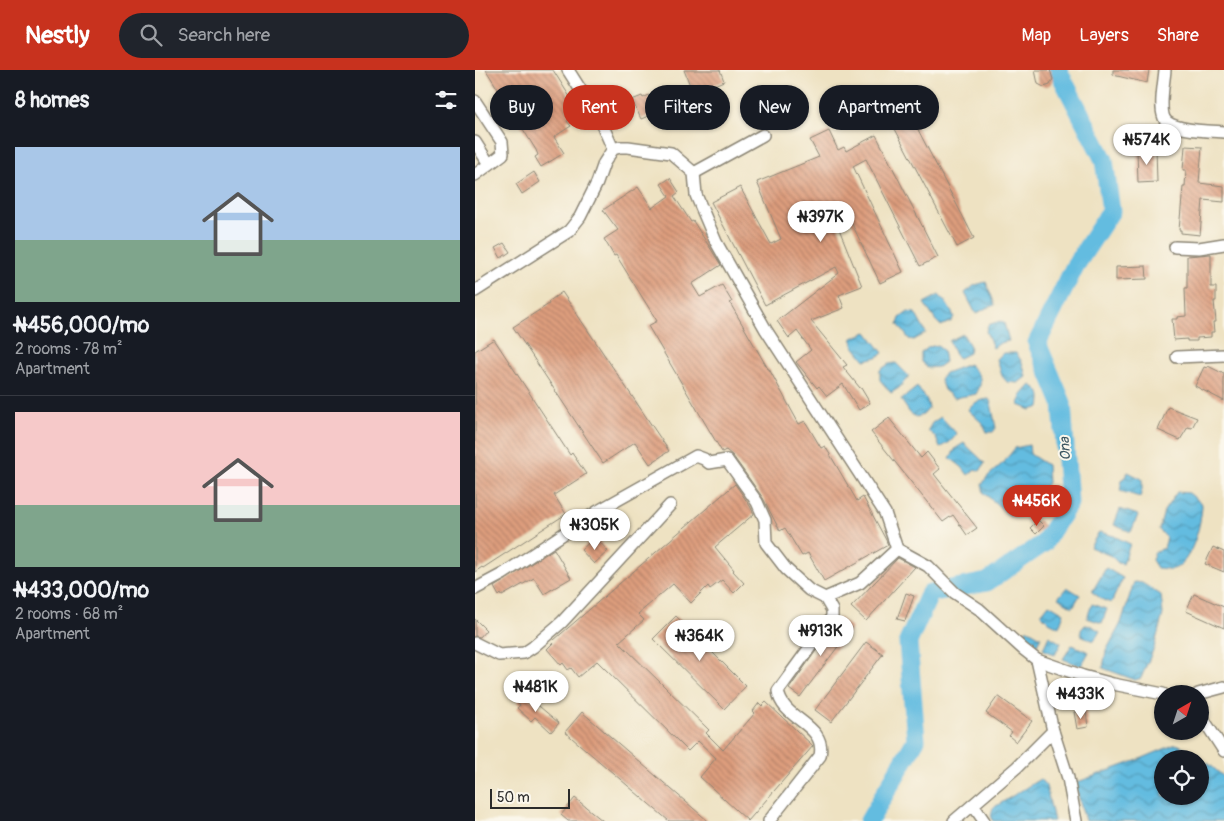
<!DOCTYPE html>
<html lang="en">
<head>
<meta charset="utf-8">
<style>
  :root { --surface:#171b24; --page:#20242c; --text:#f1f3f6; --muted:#9ea1a6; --line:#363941; --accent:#c8321e }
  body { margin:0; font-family:Pangolin,sans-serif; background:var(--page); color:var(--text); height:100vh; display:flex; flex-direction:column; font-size:19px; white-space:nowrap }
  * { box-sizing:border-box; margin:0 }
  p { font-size:16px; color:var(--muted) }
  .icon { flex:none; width:28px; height:28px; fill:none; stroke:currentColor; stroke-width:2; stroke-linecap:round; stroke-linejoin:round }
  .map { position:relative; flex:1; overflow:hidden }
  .sheet { display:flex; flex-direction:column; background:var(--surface); width:475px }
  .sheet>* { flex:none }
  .banner { position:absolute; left:15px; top:15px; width:475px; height:45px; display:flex; gap:10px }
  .needle { width:32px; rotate:39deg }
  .controls { position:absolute; left:679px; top:615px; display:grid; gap:10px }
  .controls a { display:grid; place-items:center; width:55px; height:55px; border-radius:50%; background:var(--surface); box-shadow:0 1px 4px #0004; font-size:25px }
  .scale { position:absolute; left:15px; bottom:12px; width:80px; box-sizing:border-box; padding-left:5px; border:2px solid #2b2b2b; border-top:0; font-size:14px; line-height:18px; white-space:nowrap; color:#2b2b2b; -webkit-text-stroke:4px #fbf7ec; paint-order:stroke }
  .price { position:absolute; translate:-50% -42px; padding:0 11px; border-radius:18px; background:#fff; color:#222; font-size:16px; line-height:32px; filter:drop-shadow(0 1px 2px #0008) }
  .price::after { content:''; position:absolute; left:50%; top:30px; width:15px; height:11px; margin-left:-8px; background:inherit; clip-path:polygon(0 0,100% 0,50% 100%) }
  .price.selected { background:var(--accent); color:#fff }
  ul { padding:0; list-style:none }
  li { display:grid; align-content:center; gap:10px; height:265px; padding:0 15px }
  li+li { border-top:1px solid var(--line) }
  li span { display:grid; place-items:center; height:155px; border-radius:0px; color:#555 }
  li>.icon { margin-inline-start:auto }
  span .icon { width:90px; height:90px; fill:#fffc; stroke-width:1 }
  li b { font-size:21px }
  h2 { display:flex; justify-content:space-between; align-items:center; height:60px; padding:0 15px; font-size:21px }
  .tag { padding:0 18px; border-radius:22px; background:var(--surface); box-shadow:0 1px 4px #0004; font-size:18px; line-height:45px }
  .tag.selected { background:var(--accent); color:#fff }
  header { display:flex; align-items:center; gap:30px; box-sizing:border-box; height:70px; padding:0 25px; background:var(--accent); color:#fff }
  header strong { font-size:24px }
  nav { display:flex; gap:28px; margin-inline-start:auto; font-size:18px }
  .search { width:350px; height:45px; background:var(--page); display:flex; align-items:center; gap:12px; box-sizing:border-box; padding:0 18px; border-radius:28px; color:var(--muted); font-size:19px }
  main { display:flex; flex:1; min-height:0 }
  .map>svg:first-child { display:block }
  .water { fill:url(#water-waves); stroke:#477486 }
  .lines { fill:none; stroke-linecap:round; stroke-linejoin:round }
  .river { stroke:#63bce0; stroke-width:19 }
  .building { fill:url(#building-back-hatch) }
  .minor-casing { stroke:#8c8676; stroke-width:14 }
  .minor { stroke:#fff; stroke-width:11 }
  .labels { text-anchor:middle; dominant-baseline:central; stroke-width:4; stroke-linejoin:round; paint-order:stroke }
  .water-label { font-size:14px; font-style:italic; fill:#3c5661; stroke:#fbf7ec }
</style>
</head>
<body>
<header>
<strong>Nestly</strong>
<div class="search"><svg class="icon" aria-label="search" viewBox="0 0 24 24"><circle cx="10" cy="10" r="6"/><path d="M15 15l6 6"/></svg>Search here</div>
<nav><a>Map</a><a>Layers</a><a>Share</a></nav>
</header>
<main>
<section class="sheet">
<h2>8 homes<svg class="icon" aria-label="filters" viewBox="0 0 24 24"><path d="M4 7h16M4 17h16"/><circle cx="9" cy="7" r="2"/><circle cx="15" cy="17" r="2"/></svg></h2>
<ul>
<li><span style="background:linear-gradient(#a9c7e8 60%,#7fa58c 0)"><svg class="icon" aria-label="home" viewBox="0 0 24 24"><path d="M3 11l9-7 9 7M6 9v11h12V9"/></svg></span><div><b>₦456,000/mo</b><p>2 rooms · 78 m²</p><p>Apartment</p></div></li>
<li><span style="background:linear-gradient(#f6c9c9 60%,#7fa58c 0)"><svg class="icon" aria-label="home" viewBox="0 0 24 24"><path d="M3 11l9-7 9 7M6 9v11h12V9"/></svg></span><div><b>₦433,000/mo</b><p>2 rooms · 68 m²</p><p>Apartment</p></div></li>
</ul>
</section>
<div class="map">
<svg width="749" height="751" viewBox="0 0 749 751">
  <defs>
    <pattern id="water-waves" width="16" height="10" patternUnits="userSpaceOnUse" patternTransform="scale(1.25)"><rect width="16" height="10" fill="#63bce0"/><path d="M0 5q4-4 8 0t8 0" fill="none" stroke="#5299b6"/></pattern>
    <pattern id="building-back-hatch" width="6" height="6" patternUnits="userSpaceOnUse" patternTransform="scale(1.25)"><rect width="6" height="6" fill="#dd9d7d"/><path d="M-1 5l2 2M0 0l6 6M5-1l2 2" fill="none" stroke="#b38067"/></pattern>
  </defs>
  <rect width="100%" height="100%" fill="#fbf7ec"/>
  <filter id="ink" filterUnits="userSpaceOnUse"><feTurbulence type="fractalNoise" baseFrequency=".02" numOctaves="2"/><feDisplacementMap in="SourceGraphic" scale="10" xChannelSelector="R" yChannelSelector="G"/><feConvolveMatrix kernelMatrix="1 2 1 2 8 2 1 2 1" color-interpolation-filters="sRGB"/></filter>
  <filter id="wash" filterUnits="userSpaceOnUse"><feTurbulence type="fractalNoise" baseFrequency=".0096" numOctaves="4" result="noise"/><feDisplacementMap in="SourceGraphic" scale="20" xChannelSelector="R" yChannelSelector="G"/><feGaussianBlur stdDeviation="1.12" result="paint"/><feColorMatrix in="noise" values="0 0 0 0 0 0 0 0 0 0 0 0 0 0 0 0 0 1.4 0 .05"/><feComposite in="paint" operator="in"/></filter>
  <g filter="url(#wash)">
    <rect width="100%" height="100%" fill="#eee2c2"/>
    <!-- water -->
    <g class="water">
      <path d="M511,212l9,23 -9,3 -10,6 -11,-21 10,-8z"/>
      <path d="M464,225l6,6 9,15 -2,5 -11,5 -5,-5 -12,-18z"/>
      <path d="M433,242l7,1 11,20 -12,7 -5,-1 -11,-15 2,-6z"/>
      <path d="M525,251l4,2 5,18 -9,2 -7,5 -7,-17 2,-6z"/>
      <path d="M392,262l16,21 -6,4 -12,3 -12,-15 -1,-7z"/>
      <path d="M488,264l7,12 -1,7 -10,5 -4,-3 -6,-14z"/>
      <path d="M463,275l5,5 2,12 -7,5 -11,1 -6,-6v-9l8,-6z"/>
      <path d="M528,283h13l6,9 4,15 -8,6 -11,-1 -5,-6 -5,-17z"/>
      <path d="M421,293l13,13 -10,12 -8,5 -11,-13v-10l9,-6z"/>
      <path d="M494,294c10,11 16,15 7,30l-22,4 -10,-8 -4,-11 5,-6z"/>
      <path d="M556,315c11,6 11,11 9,22l-9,3 -12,-5 2,-9z"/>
      <path d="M442,317l10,13 2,8 -6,7 -7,2 -6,-4 -9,-13z"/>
      <path d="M514,329l2,4 5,25 -3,4h-6l-5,-9 -14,-13c4,-8 13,-10 21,-11z"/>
      <path d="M466,347l16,17 -7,8 -10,6 -4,-10 -8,-8 4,-7z"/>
      <path d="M489,373l21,20 -5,8 -5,-2 -7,6 -6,-8 -12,-9 6,-10z"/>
      <path d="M554,375l1,9 17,11 1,18 -29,34 -10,-2 -25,-22 -2,-8 5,-8 16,-14 12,-15z"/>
      <path d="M653,402l14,7v11l-2,7 -20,-6 2,-10z"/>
      <path d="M702,422l12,1 13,11c0,17 -10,60 -29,65 -4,1 -11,-1 -16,-1l-5,-8 2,-7 10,-5 3,-10 -8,-8 5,-19z"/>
      <path d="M645,439l18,6 -7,17 -17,-7z"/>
      <path d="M624,462l15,4 16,8 -7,20 -5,-1 -7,-7 -21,-9z"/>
      <path d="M631,498l17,10 -12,25 -8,-3 -11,-8z"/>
      <path d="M659,512l8,1 19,12 2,19 -9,34 -13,30 -6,2 -32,-12 3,-17 15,-28z"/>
      <path d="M592,517l13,8 -7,12 -15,-9z"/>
      <path d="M574,534l15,9 -5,14 -10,-5 -8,-8z"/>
      <path d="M617,534l15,5 -5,14 -15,-5z"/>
      <path d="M610,555l7,1 8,5 -6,10 -13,-6v-5z"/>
      <path d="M552,559l14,8 -8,14 -14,-9z"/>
      <path d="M574,566l12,7 -6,12 -12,-6z"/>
      <path d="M597,575l17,7 -8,14 -18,-7z"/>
      <path d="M701,674l11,4 10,11h-34v37h37v-36l9,4 15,13v44h-139l-10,-38 63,-23z"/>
      <path d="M565,709l6,7 8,35h-61l-2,-6 2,-7z"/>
    </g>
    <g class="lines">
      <!-- river -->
      <path class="river" d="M394,751l47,-81 -8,-98 22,-49 57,-11 57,-39 25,-40 -7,-100 -25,-60 38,-77 36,-55 -7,-51 -46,-90"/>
    </g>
    <g id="blocks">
      <!-- building -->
      <g class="building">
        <path d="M11,0h67l27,43 -13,8 4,5 -17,11 10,16 -23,14 -6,-10 3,-2 -2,-5z"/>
        <path d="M209,0h36l4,11 -31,12z"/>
        <path d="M560,0h15l3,9 -3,6 -6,2 -6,-3z"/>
        <path d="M638,0h36l-2,13 -34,-8z"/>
        <path d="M174,25l2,6 16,-3 2,11 -14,2 1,2 -15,6 -9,-19 10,-4 1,2z"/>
        <path d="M437,48l62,120 -17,9 -63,-120z"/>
        <path d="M354,61l9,19 6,-3 2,4 30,-16 62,122 -18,9 -54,-107 -13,7 50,106 -23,11 -35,-74 -12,5 29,72 -23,9 5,13 -33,13 36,44 -4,2 17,21h1l9,15 -11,7 -16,-26 -16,12 -8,-10 -2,2 -21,-26 15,-12 -14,-19 -8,7 -12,-17 62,-48 -3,-6 -71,38 -54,-103 29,-15 31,57 10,-5 -24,-57 62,-25 -9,-17z"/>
        <path d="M710,76l17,1 -3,36 25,3v16l-21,-2 -3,35 -19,-2v-3h-2l4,-43h2l1,-17h-3z"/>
        <path d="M681,78l1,34 -19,1 -1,-34z"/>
        <path d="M59,102l6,10 -18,12 -6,-10z"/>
        <path d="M195,108l9,14 -5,4 17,26 2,-1 28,44 -29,19 8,13 22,-12 10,17 -2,1 38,66h1l30,55 6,-3 16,27 4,-2 32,55 6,-4 23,43 2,5 -64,36 -16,-28 -6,3 -17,-28 -5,3 -17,-33 -30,-42 -7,-6 -4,2 -74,-126 9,-5 -41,-66 -2,1 -10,-17 14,-9 -15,-20 35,-23 14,21 17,-12 -8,-12z"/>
        <path d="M29,173l6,9 -9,6 -6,-10z"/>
        <path d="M736,184v33h5v14h-2l2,21h-3l1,10h-3v5l-14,1v3h-10v-2l-13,1 -2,-21h5v-2l9,-1 -1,-28h2v-32z"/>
        <path d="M671,196l1,13 -31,1v-13z"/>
        <path d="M87,222l107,159 -19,13 -15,-22 -32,21 -90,-136 36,-23 -1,-2z"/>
        <path d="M19,269l76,116 2,-2 14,21 -32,21 12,19 -83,54 -1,-1 -7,5v-221z"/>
        <path d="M733,296l16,8v27l-29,-15 9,-19 3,1z"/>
        <path d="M693,337l29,11 -5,10 -4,-1 -8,13 -22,-10z"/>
        <path d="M414,348l32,40 6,-6 13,17 -6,5 43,54 -10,7 -14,-20 -10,7 -72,-90z"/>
        <path d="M260,414l15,22 4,8 -39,33 19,23 -1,1 11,12 -10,10 -12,-13 -12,9 -2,-3 -17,17 -18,-19 -35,30 6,6 -25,22 90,88 -3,3 17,17 32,-37 -2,-2 6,-8 3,3 4,-4 46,43 1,1 -65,75 -48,-44 16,-19 -18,-17 -10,10 -91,-90 -19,16 -7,-9 -3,2 -5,-7 -2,2 -14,-16 8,-8 -1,-1z"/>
        <path d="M563,450l6,6 -8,8 -6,-6z"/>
        <path d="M120,467l13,14 -14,13 -13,-14z"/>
        <path d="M738,477l11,5v20l-19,-8z"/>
        <path d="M79,479l17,29 -27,16 -10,-16 -32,18 -1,-2 -2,2 -5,-9z"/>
        <path d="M423,488l17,9 -49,54 -15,-14z"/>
        <path d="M431,523l8,3 -9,25 -8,-2z"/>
        <path d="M719,524l30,13v21l-38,-17z"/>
        <path d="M201,546l70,70 -22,23 -71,-70z"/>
        <path d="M364,548l13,10 -52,69 -11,-8z"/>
        <path d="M0,549l11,11 -6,7 -5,-1z"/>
        <path d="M391,572l17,12 -52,68 -16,-12z"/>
        <path d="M48,625l3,3 1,-2 32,27 -8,9 -16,-15 -4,4 -14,-13 3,-3 -3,-3z"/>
        <path d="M523,626l34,25 -16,21 -7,-6 3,-4 -26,-19z"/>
        <path d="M611,641l2,16 -11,2 -3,-17z"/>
        <path d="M107,642l126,109h-39l-104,-89z"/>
        <path d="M100,728l28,23h-35l-7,-6z"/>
      </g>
    </g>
  </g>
  <g filter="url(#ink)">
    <use href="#blocks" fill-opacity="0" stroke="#8c8676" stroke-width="1"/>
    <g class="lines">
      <!-- minor casing -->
      <g class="minor-casing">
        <g id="minor">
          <path d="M93,0l33,52 12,27"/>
          <path d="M690,0c-1,13 -6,36 -1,48 6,13 46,13 60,14"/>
          <path d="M0,31l27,41 1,12 -28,21"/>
          <path d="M0,72l14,22"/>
          <path d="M219,103l69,-38"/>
          <path d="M700,177l24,1 25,-4"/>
          <path d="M0,221l94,-60 11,-14 17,-34 7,-20 9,-14 7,-2h8l43,6 23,20 2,22 20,47 50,88 119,183 12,36 31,17 27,27 24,16 44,40 14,11 46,16 30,8 50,10"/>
          <path d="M702,287l47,-2"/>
          <path d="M0,519l28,-15 95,-63 98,-55 8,3 5,4 18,-3 30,42 8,18 1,23 20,26 23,21 16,8 35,-15 37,-34"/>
          <path d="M0,573l24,12 25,-2 9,-6 29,-25 108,-117"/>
          <path d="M562,590l16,71 15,47 8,43"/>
          <path d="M723,624l26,-7"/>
          <path d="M725,644l24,37"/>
          <path d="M498,735l11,16"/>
          <path d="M294,751l51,-65c7,-33 -38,-35 -42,-65l54,-74v-7l-7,-12"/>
          <path d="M479,751l63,-54 36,-36"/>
        </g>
      </g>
      <!-- minor -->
      <use href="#minor" class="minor"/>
    </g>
  </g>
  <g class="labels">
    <!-- water labels -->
    <g class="water-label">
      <text transform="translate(590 379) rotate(-94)">Ona</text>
    </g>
  </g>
</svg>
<div class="controls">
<a><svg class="needle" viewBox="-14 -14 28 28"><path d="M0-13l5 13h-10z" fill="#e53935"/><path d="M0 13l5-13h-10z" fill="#9ea1a6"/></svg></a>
<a><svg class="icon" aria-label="locate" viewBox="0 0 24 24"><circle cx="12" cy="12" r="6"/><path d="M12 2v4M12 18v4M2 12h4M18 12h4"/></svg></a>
</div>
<div class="scale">50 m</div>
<b class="price" style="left:672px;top:96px">₦574K</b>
<b class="price" style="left:346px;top:173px">₦397K</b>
<b class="price selected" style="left:562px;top:457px">₦456K</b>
<b class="price" style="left:120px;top:481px">₦305K</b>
<b class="price" style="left:346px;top:587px">₦913K</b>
<b class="price" style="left:225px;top:592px">₦364K</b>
<b class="price" style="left:61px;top:643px">₦481K</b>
<b class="price" style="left:606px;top:650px">₦433K</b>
<div class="banner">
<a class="tag">Buy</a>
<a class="tag selected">Rent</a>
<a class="tag">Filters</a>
<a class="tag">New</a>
<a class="tag">Apartment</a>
</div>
</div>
</main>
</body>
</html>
